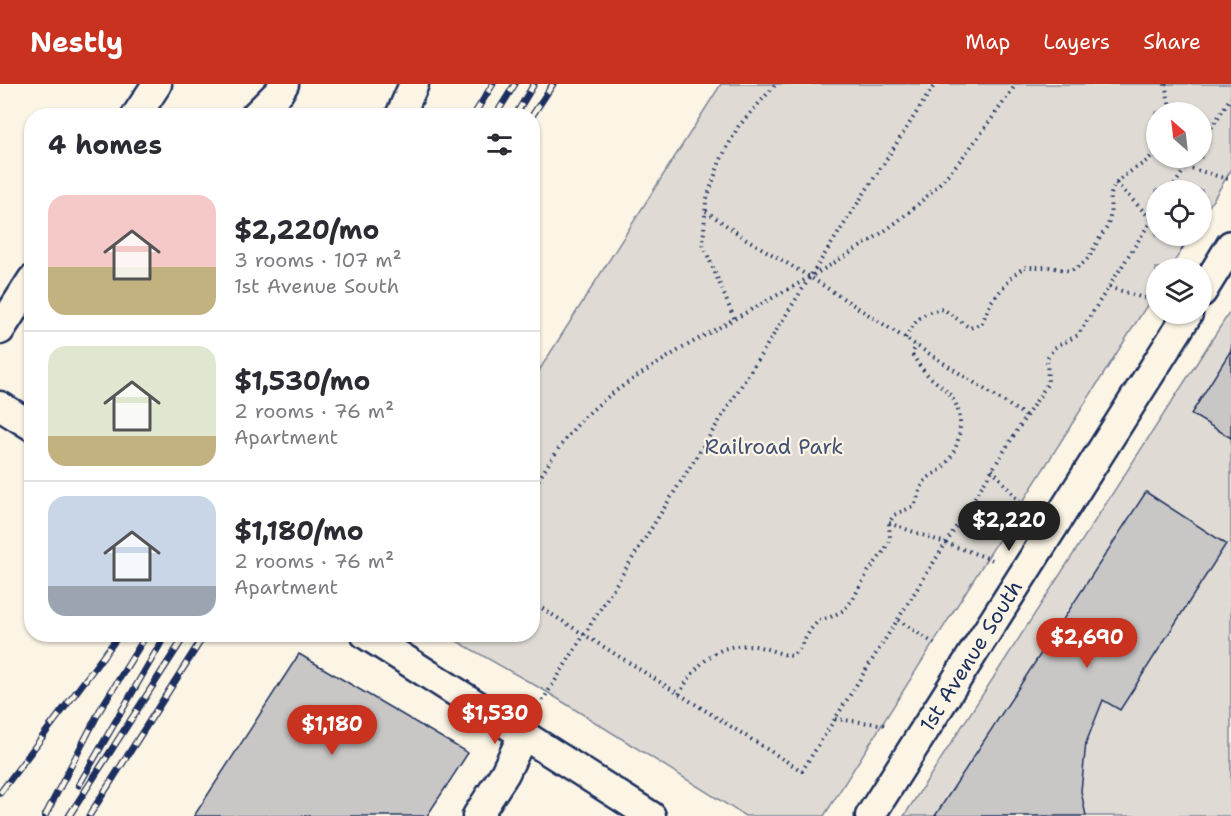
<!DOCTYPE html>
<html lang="en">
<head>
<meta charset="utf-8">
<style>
  :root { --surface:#fff; --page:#f7f7f7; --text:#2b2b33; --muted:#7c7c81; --line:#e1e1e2; --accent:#c8321e }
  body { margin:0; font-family:"Shantell Sans",sans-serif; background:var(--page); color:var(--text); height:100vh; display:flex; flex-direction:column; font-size:22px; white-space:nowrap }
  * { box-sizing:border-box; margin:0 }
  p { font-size:20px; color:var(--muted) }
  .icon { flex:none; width:33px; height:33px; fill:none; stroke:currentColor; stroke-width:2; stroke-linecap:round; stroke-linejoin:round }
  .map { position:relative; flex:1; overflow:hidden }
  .side { position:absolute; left:24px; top:24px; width:516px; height:534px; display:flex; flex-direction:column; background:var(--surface); border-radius:24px; box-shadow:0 2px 4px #0004 }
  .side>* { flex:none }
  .needle { width:39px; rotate:332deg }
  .fabs { position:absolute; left:1146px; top:18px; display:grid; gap:12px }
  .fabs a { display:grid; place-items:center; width:66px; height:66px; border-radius:50%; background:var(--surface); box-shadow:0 2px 4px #0004; font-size:30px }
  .price { position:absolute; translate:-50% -51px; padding:0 14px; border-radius:21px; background:var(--accent); color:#fff; font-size:20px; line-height:39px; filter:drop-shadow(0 2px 3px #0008) }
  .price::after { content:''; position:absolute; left:50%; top:36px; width:18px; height:14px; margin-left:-9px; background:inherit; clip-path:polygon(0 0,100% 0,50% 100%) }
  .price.on { background:#222; color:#fff }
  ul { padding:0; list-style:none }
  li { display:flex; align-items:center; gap:18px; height:150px; padding:0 24px }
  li+li { border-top:2px solid var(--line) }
  li span { display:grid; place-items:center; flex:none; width:168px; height:120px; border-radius:18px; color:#555 }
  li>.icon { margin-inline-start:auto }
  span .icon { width:72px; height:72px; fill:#fffc; stroke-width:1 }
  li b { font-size:26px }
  h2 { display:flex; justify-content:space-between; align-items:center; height:72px; padding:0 24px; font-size:26px }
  header { display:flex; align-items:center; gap:36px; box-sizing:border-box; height:84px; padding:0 30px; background:var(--accent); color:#fff }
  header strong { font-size:28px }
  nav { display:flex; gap:33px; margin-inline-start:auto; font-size:21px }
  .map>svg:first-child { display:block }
  .green { fill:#dfdbd4; stroke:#7d8599; stroke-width:1.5; fill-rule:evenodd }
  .building { fill:#c8c7c6; stroke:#1b2f5e; stroke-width:1.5 }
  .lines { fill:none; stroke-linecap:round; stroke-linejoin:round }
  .minor-casing { stroke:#1b2f5e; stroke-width:33 }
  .path { stroke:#1b2f5e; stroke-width:4; stroke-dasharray:1.5 4.5; stroke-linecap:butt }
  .minor { stroke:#fcf5e5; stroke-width:28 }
  .rail-casing { stroke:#1b2f5e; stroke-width:7 }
  .rail { stroke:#fcf5e5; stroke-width:4.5; stroke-dasharray:14; stroke-linecap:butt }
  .labels { text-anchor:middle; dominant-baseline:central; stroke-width:4.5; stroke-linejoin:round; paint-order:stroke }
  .park-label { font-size:21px; fill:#425176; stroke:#fcf5e5 }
  .street-label { font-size:21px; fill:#1b2f5e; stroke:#fcf5e5 }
</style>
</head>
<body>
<header>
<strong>Nestly</strong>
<nav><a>Map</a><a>Layers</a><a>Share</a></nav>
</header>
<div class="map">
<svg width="1231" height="732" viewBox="0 0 1231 732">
  <rect width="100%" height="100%" fill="#fcf5e5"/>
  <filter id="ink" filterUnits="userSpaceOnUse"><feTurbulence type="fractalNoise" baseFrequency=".0167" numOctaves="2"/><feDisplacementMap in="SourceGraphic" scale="12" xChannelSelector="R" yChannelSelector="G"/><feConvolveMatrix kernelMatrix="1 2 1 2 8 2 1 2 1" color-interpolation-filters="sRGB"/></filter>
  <g filter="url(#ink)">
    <!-- green -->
    <g class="green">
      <path d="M721,0h510v86l-29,48v-28h-46v46h35l-21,32h-14v23l-332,525h-79l-198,-124 -101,-57 86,-1 1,-254zM1156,28h46v46h-46z"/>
      <path d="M1231,226v506h-327z"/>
    </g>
    <!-- building -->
    <g class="building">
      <path d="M1231,266v88l-40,-24z"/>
      <path d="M1146,408l80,52 -106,166 -17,-10 -17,43 -5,48 5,25h-151z"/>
      <path d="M299,570l169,99 -41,63h-233z"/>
    </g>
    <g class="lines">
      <!-- minor casing -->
      <g class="minor-casing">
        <g id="minor">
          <path d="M136,32l21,-32"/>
          <path d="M255,32l24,-24 5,-8"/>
          <path d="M400,32l14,-32"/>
          <path d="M1202,208l29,-47"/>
          <path d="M0,246l32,-50"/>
          <path d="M0,322l32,20"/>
          <path d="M365,550l286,182"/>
          <path d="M477,732l28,-43 18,-38"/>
          <path d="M870,732l318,-502"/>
        </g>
      </g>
      <!-- path -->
      <g class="path">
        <path d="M1165,0l6,28"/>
        <path d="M1202,59l29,-46"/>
        <path d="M1186,83l45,13"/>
        <path d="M1116,99l40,41"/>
        <path d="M1171,106l21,-32"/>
        <path d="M706,127l37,26 67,40 216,139"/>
        <path d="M1169,152l17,17"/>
        <path d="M1109,203l47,15"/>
        <path d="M734,234l-31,-74 3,-43 14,-40 18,-34 38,-43"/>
        <path d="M905,254c12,-19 15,-25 38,-29l27,19 12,-5 9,-21 21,-25 12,-10h25l22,4c19,-11 17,-13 27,-30 4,-7 10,-13 11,-20 4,-13 -2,-25 6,-36 12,-16 33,-19 41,-36"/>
        <path d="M992,385l33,40"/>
        <path d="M532,406c17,-27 34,-56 57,-77 24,-23 54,-40 82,-58 70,-42 144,-77 212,-123 59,-41 93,-90 133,-148"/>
        <path d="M889,439l104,37"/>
        <path d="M532,518l270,169 221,-350 25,-38 -1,-25 7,-10 24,-13 78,-122"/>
        <path d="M898,536l40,26"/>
        <path d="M679,610c17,-29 38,-53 76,-48 12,2 24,8 37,10l7,-7 12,-20 8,-9 10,-2 15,-8 9,-11 15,-27 17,-22 5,-12 -1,-15 5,-8 20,-9c4,-8 6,-18 11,-25 5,-6 10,-7 15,-11 20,-18 28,-53 10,-75 -6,-8 -15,-13 -21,-19 -7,-6 -12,-14 -17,-22l4,-9"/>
        <path d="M536,627l274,-434 125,-193"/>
        <path d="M835,635l52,6"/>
      </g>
      <!-- minor -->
      <use href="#minor" class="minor"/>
      <!-- rail casing -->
      <g class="rail-casing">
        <g id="rail">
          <path d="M473,32l20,-32"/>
          <path d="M495,32l20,-32"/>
          <path d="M515,32l19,-32"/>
          <path d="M532,32l21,-32"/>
          <path d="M79,701l87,-151"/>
          <path d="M0,709l120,-159"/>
          <path d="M45,732l55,-106 47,-76"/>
          <path d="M69,732l117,-182"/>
          <path d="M89,732l116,-182"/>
        </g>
      </g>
      <!-- rail -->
      <use href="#rail" class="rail"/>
    </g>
  </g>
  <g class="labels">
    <!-- park labels -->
    <g class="park-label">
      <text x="774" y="363">Railroad Park</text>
    </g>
    <!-- street labels -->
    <g class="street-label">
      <text transform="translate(971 572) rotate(-58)">1st Avenue South</text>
    </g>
  </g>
</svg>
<div class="fabs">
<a><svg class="needle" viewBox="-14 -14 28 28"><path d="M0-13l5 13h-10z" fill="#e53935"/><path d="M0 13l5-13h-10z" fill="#7c7c81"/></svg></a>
<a><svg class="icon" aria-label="locate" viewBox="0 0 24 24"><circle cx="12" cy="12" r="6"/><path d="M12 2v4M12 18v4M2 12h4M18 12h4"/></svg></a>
<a><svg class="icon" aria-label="layers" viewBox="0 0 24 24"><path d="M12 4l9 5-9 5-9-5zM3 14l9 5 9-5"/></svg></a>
</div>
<b class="price on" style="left:1009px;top:468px">$2,220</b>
<b class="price" style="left:1087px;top:585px">$2,690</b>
<b class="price" style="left:495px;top:661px">$1,530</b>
<b class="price" style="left:332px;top:672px">$1,180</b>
<section class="side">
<h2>4 homes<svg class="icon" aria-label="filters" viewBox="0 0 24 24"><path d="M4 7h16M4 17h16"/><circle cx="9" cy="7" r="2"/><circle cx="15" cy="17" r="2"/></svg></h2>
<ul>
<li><span style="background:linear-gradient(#f6c9c9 60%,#c2b280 0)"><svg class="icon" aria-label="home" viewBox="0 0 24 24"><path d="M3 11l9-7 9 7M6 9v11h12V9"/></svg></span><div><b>$2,220/mo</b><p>3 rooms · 107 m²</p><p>1st Avenue South</p></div></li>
<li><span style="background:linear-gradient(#dfe7d0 75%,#c2b280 0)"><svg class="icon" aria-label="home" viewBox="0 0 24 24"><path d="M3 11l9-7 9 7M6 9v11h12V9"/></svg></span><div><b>$1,530/mo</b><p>2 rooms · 76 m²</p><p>Apartment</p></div></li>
<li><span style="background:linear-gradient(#c9d6e8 75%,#9aa5b1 0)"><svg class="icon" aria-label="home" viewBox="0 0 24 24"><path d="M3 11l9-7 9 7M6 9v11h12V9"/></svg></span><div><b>$1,180/mo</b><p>2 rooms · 76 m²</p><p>Apartment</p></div></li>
</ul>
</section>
</div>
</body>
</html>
